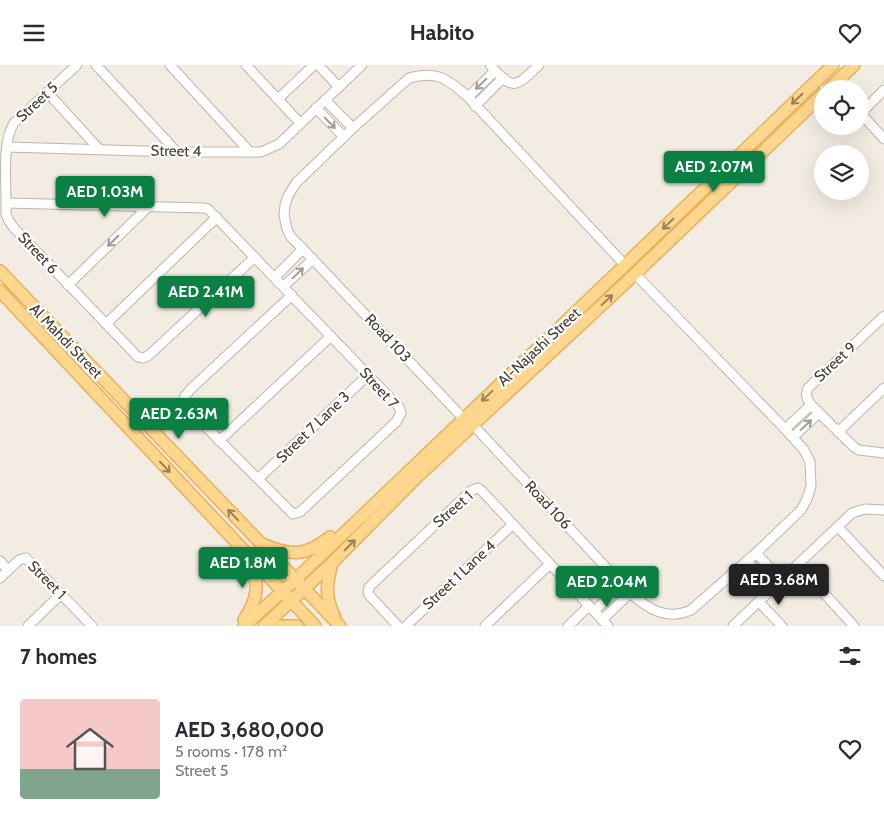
<!DOCTYPE html>
<html lang="en">
<head>
<meta charset="utf-8">
<style>
  :root { --surface:#fff; --page:#f2f2f3; --text:#2b2b33; --muted:#7c7c81; --line:#e1e1e2; --accent:#0b8043 }
  body { margin:0; font-family:Cabin,sans-serif; background:var(--page); color:var(--text); height:100vh; display:flex; flex-direction:column; font-size:19px; white-space:nowrap }
  * { box-sizing:border-box; margin:0 }
  p { font-size:16px; color:var(--muted) }
  .icon { flex:none; width:28px; height:28px; fill:none; stroke:currentColor; stroke-width:2; stroke-linecap:round; stroke-linejoin:round }
  .map { position:relative; height:561px; overflow:hidden }
  .details { display:flex; flex-direction:column; background:var(--surface); flex:1 }
  .details>* { flex:none }
  .buttons { position:absolute; left:814px; top:15px; display:grid; gap:10px }
  .buttons a { display:grid; place-items:center; width:55px; height:55px; border-radius:50%; background:var(--surface); box-shadow:0 5px 20px #0002; font-size:25px }
  .price { position:absolute; translate:-50% -42px; padding:0 11px; border-radius:5px; background:var(--accent); color:#fff; font-size:16px; line-height:32px; filter:drop-shadow(0 1px 2px #0008) }
  .price::after { content:''; position:absolute; left:50%; top:30px; width:15px; height:11px; margin-left:-8px; background:inherit; clip-path:polygon(0 0,100% 0,50% 100%) }
  .price.selected { background:#222; color:#fff }
  ul { padding:0; list-style:none }
  li { display:flex; align-items:center; gap:15px; height:125px; padding:0 20px }
  li+li { border-top:1px solid var(--line) }
  li span { display:grid; place-items:center; flex:none; width:140px; height:100px; border-radius:5px; color:#555 }
  li>.icon { margin-inline-start:auto }
  span .icon { width:60px; height:60px; fill:#fffc; stroke-width:1 }
  li b { font-size:21px }
  h2 { display:flex; justify-content:space-between; align-items:center; height:60px; padding:0 20px; font-size:21px }
  header { display:flex; justify-content:space-between; align-items:center; height:65px; padding:0 20px; background:var(--surface); font-size:22px; font-weight:700 }
  .map>svg:first-child { display:block }
  .lines { fill:none; stroke-linecap:round; stroke-linejoin:round }
  .minor-casing { stroke:#c0b5a7; stroke-width:11 }
  .major-casing { stroke:#e6b25b; stroke-width:14 }
  .minor { stroke:#fff; stroke-width:9 }
  .major { stroke:#ffd68d; stroke-width:11 }
  .oneway { stroke:#a19d98 }
  .oneway2 { stroke:#98815b }
  .labels { text-anchor:middle; dominant-baseline:central; stroke-width:4.5; stroke-linejoin:round; paint-order:stroke }
  .street-label { font-size:15px; fill:#433b32; stroke:#fff }
</style>
</head>
<body>
<header><svg class="icon" aria-label="menu" viewBox="0 0 24 24"><path d="M4 6h16M4 12h16M4 18h16"/></svg>Habito<svg class="icon" aria-label="heart" viewBox="0 0 24 24"><path d="M12 20l-8-8c-3-5 5-10 8-4 3-6 11-1 8 4z"/></svg></header>
<div class="map">
<svg width="884" height="561" viewBox="0 0 884 561">
  <rect width="100%" height="100%" fill="#f2ece2"/>
  <g class="lines">
    <!-- minor casing -->
    <g class="minor-casing">
      <g id="minor">
        <path d="M77,0l-63,58c-13,19 -7,66 -8,91l3,7 5,7 124,129 5,1 5,-2 107,-99"/>
        <path d="M96,0l81,87"/>
        <path d="M170,0l80,87"/>
        <path d="M246,0l54,58"/>
        <path d="M318,0l20,21"/>
        <path d="M490,0c23,26 25,23 49,0"/>
        <path d="M884,25l-22,22 2,5 20,22"/>
        <path d="M47,27l53,58"/>
        <path d="M468,32l27,-26"/>
        <path d="M278,34l36,-34"/>
        <path d="M325,35l28,28"/>
        <path d="M475,41l27,-27"/>
        <path d="M316,43l28,29"/>
        <path d="M7,82l170,5h84l18,-8 83,-79"/>
        <path d="M6,138l198,5 4,1 191,198 2,6 -5,9 -96,90 -7,2 -108,-108c-4,-9 2,-13 9,-20l98,-91"/>
        <path d="M275,212l28,-28"/>
        <path d="M68,220l80,-78"/>
        <path d="M284,221l29,-27"/>
        <path d="M884,251l-76,72c-3,7 -1,11 3,17l43,42 5,3 25,3"/>
        <path d="M106,259l111,-107"/>
        <path d="M463,353l-160,-169 -12,-12 -4,-8 -3,-14 1,-10 3,-9 8,-13 57,-55 56,-50c28,-8 39,1 59,19l157,168"/>
        <path d="M474,361l156,167c18,16 37,28 61,17l65,-57 45,-43 6,-11 4,-13 -1,-24 -6,-12 -19,-21 -150,-155"/>
        <path d="M785,364l26,-24"/>
        <path d="M838,367l46,-44"/>
        <path d="M793,372l26,-24"/>
        <path d="M219,376l112,-105"/>
        <path d="M258,414l110,-104"/>
        <path d="M838,462l46,49"/>
        <path d="M756,488l26,28"/>
        <path d="M0,496l8,9"/>
        <path d="M747,496l26,28"/>
        <path d="M799,501l55,60"/>
        <path d="M0,513l19,-18 7,-2 66,68"/>
        <path d="M759,537l23,24"/>
        <path d="M594,546l28,-26"/>
        <path d="M602,555l28,-27"/>
        <path d="M28,561l33,-32"/>
        <path d="M398,561l-28,-30 -2,-3 1,-6 103,-97 6,-2 4,3 126,135"/>
        <path d="M406,561l107,-102"/>
        <path d="M485,561l65,-62"/>
        <path d="M568,561l21,-20"/>
        <path d="M733,561l119,-113 13,-4 19,1"/>
      </g>
    </g>
    <!-- major casing -->
    <g class="major-casing">
      <g id="major">
        <path d="M829,24l25,-24"/>
        <path d="M0,206l340,355"/>
        <path d="M0,226l315,335"/>
        <path d="M262,479c30,12 42,13 68,-7"/>
        <path d="M332,498c-6,23 -7,33 3,55"/>
        <path d="M244,555c13,-20 17,-36 5,-59"/>
        <path d="M244,561l51,-46 330,-315 208,-200"/>
        <path d="M264,561l68,-63 83,-84 220,-205 187,-179"/>
        <path d="M279,561h18"/>
      </g>
    </g>
    <!-- minor -->
    <use href="#minor" class="minor"/>
    <!-- major -->
    <use href="#major" class="major"/>
  </g>
  <!-- one-way arrows -->
  <defs><path id="oneway-shaft" d="M-6 0H5M1.5-3L5.5 0L1.5 3" fill="none" stroke-width="1.6" stroke-linecap="round" stroke-linejoin="round" transform="scale(1.25)"/></defs>
  <g class="oneway">
    <use href="#oneway-shaft" transform="translate(481 19) rotate(136)"/>
    <use href="#oneway-shaft" transform="translate(330 58) rotate(46)"/>
    <use href="#oneway-shaft" transform="translate(113 176) rotate(136)"/>
    <use href="#oneway-shaft" transform="translate(298 208) rotate(-44)"/>
    <use href="#oneway-shaft" transform="translate(806 360) rotate(-43)"/>
  </g>
  <g class="oneway2">
    <use href="#oneway-shaft" transform="translate(797 34) rotate(136)"/>
    <use href="#oneway-shaft" transform="translate(668 159) rotate(136)"/>
    <use href="#oneway-shaft" transform="translate(607 235) rotate(-43)"/>
    <use href="#oneway-shaft" transform="translate(487 331) rotate(137)"/>
    <use href="#oneway-shaft" transform="translate(165 402) rotate(47)"/>
    <use href="#oneway-shaft" transform="translate(233 450) rotate(-134)"/>
    <use href="#oneway-shaft" transform="translate(350 480) rotate(-45)"/>
  </g>
  <g class="labels">
    <!-- street labels -->
    <g class="street-label">
      <text transform="translate(37 37) rotate(-43)">Street 5</text>
      <text transform="translate(176 86) rotate(1)">Street 4</text>
      <text transform="translate(38 188) rotate(47)">Street 6</text>
      <text transform="translate(388 273) rotate(47)">Road 103</text>
      <text transform="translate(66 276) rotate(46)">Al Mahdi Street</text>
      <text transform="translate(539 282) rotate(-43)">Al-Najashi Street</text>
      <text transform="translate(835 297) rotate(-43)">Street 9</text>
      <text transform="translate(379 323) rotate(48)">Street 7</text>
      <text transform="translate(313 362) rotate(-44)">Street 7 Lane 3</text>
      <text transform="translate(548 440) rotate(47)">Road 106</text>
      <text transform="translate(453 444) rotate(-41)">Street 1</text>
      <text transform="translate(459 510) rotate(-43)">Street 1 Lane 4</text>
      <text transform="translate(47 515) rotate(45)">Street 1</text>
    </g>
  </g>
</svg>
<div class="buttons">
<a><svg class="icon" aria-label="locate" viewBox="0 0 24 24"><circle cx="12" cy="12" r="6"/><path d="M12 2v4M12 18v4M2 12h4M18 12h4"/></svg></a>
<a><svg class="icon" aria-label="layers" viewBox="0 0 24 24"><path d="M12 4l9 5-9 5-9-5zM3 14l9 5 9-5"/></svg></a>
</div>
<b class="price" style="left:714px;top:128px">AED 2.07M</b>
<b class="price" style="left:105px;top:153px">AED 1.03M</b>
<b class="price" style="left:206px;top:253px">AED 2.41M</b>
<b class="price" style="left:179px;top:375px">AED 2.63M</b>
<b class="price" style="left:243px;top:524px">AED 1.8M</b>
<b class="price selected" style="left:779px;top:541px">AED 3.68M</b>
<b class="price" style="left:607px;top:543px">AED 2.04M</b>
</div>
<section class="details">
<h2>7 homes<svg class="icon" aria-label="filters" viewBox="0 0 24 24"><path d="M4 7h16M4 17h16"/><circle cx="9" cy="7" r="2"/><circle cx="15" cy="17" r="2"/></svg></h2>
<ul>
<li><span style="background:linear-gradient(#f6c9c9 70%,#7fa58c 0)"><svg class="icon" aria-label="home" viewBox="0 0 24 24"><path d="M3 11l9-7 9 7M6 9v11h12V9"/></svg></span><div><b>AED 3,680,000</b><p>5 rooms · 178 m²</p><p>Street 5</p></div><svg class="icon" aria-label="heart" viewBox="0 0 24 24"><path d="M12 20l-8-8c-3-5 5-10 8-4 3-6 11-1 8 4z"/></svg></li>
</ul>
</section>
</body>
</html>
